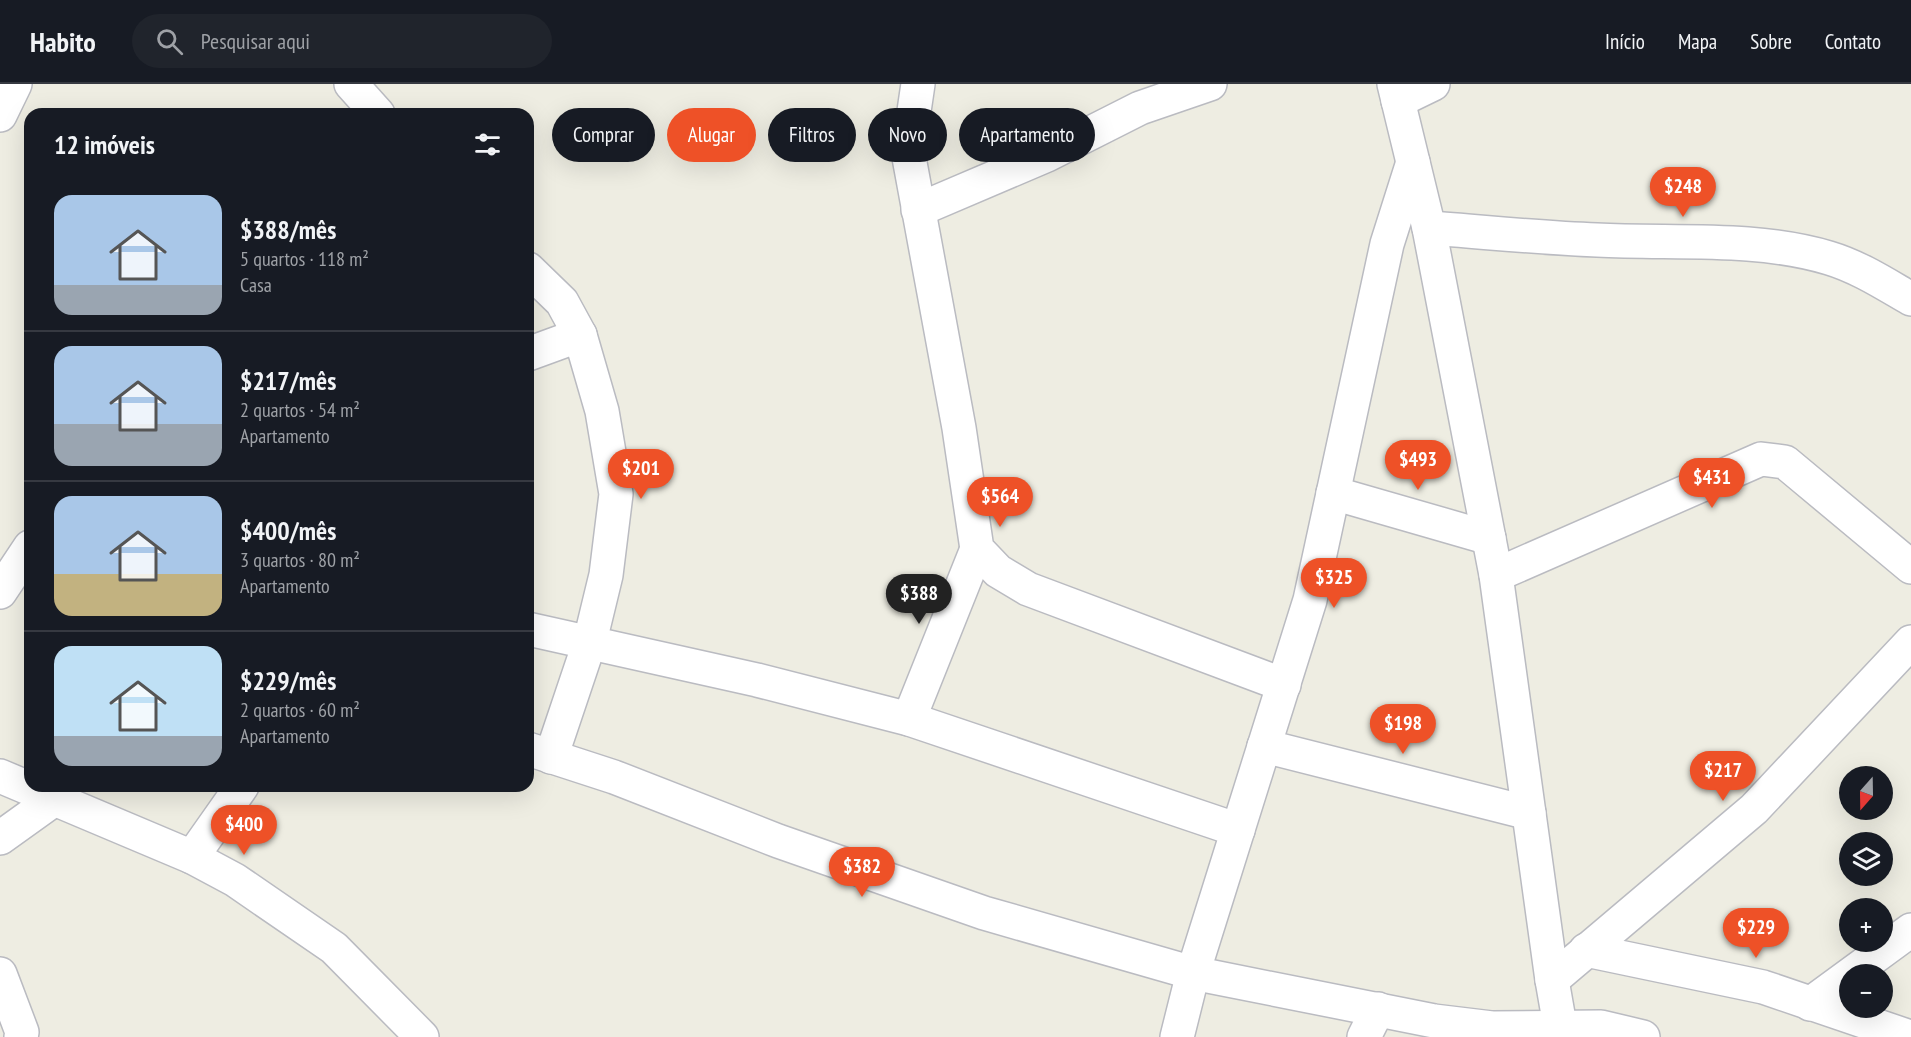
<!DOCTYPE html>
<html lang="pt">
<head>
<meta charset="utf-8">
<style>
  :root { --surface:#171b24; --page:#20242c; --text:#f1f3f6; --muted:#9ea1a6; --line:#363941; --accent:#ee5127 }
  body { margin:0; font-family:"PT Sans Narrow",sans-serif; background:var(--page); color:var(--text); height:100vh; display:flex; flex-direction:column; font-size:22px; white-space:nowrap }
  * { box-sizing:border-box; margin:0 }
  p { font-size:20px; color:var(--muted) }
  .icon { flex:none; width:33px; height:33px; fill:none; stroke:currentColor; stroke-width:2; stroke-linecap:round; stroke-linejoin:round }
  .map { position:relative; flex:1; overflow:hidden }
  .sheet { position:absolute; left:24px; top:24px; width:510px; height:684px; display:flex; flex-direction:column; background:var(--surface); border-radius:18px; box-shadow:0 6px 24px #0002 }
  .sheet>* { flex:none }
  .top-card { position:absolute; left:552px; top:24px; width:570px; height:54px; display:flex; gap:12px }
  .needle { width:39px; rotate:200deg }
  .buttons { position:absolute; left:1839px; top:682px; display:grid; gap:12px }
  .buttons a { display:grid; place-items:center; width:54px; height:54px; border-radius:50%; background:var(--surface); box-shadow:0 6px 24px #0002; font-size:30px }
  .price { position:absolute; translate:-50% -51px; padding:0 14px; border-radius:21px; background:var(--accent); color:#fff; font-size:20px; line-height:39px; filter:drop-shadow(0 2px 3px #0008) }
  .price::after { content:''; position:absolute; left:50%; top:36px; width:18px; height:14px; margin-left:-9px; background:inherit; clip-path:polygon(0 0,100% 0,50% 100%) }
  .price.on { background:#222; color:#fff }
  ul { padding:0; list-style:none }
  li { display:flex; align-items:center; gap:18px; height:150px; padding:0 30px }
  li+li { border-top:2px solid var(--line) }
  li span { display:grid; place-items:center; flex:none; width:168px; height:120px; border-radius:18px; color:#555 }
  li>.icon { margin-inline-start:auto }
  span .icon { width:72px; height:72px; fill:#fffc; stroke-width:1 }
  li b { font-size:26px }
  h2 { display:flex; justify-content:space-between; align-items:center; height:72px; padding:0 30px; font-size:26px }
  .pill { padding:0 21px; border-radius:27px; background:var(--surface); box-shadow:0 6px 24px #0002; font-size:21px; line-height:54px }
  .pill.on { background:var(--accent); color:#fff }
  header { display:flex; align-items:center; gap:36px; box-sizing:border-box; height:84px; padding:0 30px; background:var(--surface); border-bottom:2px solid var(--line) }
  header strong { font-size:28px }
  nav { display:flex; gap:33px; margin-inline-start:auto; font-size:21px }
  .search { width:420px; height:54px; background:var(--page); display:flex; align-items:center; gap:15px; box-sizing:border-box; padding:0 21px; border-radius:33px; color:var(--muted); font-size:22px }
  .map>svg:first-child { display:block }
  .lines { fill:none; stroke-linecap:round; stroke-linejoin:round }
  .minor-casing { stroke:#babbc1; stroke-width:36 }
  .minor { stroke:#fff; stroke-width:33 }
</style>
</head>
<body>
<header>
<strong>Habito</strong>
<div class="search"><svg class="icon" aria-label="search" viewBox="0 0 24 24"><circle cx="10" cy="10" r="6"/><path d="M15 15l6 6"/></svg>Pesquisar aqui</div>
<nav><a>Início</a><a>Mapa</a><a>Sobre</a><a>Contato</a></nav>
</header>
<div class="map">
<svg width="1911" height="953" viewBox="0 0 1911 953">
  <rect width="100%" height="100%" fill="#eeede2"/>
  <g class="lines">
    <!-- minor casing -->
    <g class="minor-casing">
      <g id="minor">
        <path d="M351,0l27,30"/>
        <path d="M918,0l-10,68 51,276 18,121 21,22 30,18 256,96"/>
        <path d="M1394,0l35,144 67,347 56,405 10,57"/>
        <path d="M1398,17l35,-17"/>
        <path d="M0,31l15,-31"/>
        <path d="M918,126l129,-55 93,-47 70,-24"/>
        <path d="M1429,144c56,4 112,10 168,12 76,4 159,-4 232,18 30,9 56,26 82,41"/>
        <path d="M528,185l34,33 18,33 22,76 14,83 -10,81 -16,66 -39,116"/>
        <path d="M528,270l52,-19"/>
        <path d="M1333,409l156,45"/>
        <path d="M1496,491l265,-116 24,3 126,105"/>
        <path d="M0,508l30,-45"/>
        <path d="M528,545l229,51 152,39 329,111"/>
        <path d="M909,635l68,-170"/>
        <path d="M1264,662l265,67"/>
        <path d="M528,665l86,28 164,64 206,72 209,60 241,48 58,7 109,-1 42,10"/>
        <path d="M0,692l192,81 43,23 99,68 88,89"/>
        <path d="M0,754l53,-38"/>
        <path d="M192,773l50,-71"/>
        <path d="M1586,866l177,37 147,50"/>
        <path d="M0,890l22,58 -1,5"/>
        <path d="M1552,896l202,-171 157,-167"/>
        <path d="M1810,920l101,-74"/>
        <path d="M1177,953l16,-64 117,-373 77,-356 26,-82"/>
        <path d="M1364,953l14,-28"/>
      </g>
    </g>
    <!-- minor -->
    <use href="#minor" class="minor"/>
  </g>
</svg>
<div class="buttons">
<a><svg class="needle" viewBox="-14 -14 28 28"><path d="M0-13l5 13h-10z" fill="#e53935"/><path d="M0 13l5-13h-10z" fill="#9ea1a6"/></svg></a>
<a><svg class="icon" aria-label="layers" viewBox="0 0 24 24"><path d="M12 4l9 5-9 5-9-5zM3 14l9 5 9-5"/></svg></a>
<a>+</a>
<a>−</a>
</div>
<b class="price" style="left:1683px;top:134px">$248</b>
<b class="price" style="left:1418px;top:407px">$493</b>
<b class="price" style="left:641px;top:416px">$201</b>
<b class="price" style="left:1712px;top:425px">$431</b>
<b class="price" style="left:1000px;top:444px">$564</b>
<b class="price" style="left:1334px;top:525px">$325</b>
<b class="price on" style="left:919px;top:541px">$388</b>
<b class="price" style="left:1403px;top:671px">$198</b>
<b class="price" style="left:1723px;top:718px">$217</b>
<b class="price" style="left:244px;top:772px">$400</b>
<b class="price" style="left:862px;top:814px">$382</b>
<b class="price" style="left:1756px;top:875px">$229</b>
<div class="top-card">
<a class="pill">Comprar</a>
<a class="pill on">Alugar</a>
<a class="pill">Filtros</a>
<a class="pill">Novo</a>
<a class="pill">Apartamento</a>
</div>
<section class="sheet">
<h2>12 imóveis<svg class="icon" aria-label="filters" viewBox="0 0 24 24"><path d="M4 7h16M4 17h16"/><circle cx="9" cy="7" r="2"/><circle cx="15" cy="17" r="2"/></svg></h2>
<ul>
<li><span style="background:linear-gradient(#a9c7e8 75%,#9aa5b1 0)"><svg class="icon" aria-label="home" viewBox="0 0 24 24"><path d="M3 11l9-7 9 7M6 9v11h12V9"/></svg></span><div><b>$388/mês</b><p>5 quartos · 118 m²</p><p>Casa</p></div></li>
<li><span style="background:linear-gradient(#a9c7e8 65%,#9aa5b1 0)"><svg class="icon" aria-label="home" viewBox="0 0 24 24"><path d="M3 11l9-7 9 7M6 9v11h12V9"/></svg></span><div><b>$217/mês</b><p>2 quartos · 54 m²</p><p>Apartamento</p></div></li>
<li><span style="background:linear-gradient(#a9c7e8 65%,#c2b280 0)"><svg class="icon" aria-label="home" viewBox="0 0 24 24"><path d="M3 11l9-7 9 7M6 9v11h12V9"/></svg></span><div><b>$400/mês</b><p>3 quartos · 80 m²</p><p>Apartamento</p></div></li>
<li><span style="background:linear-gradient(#bfe0f5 75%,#9aa5b1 0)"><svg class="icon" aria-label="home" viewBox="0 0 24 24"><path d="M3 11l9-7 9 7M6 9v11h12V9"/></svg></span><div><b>$229/mês</b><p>2 quartos · 60 m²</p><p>Apartamento</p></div></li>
</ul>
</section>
</div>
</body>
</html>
